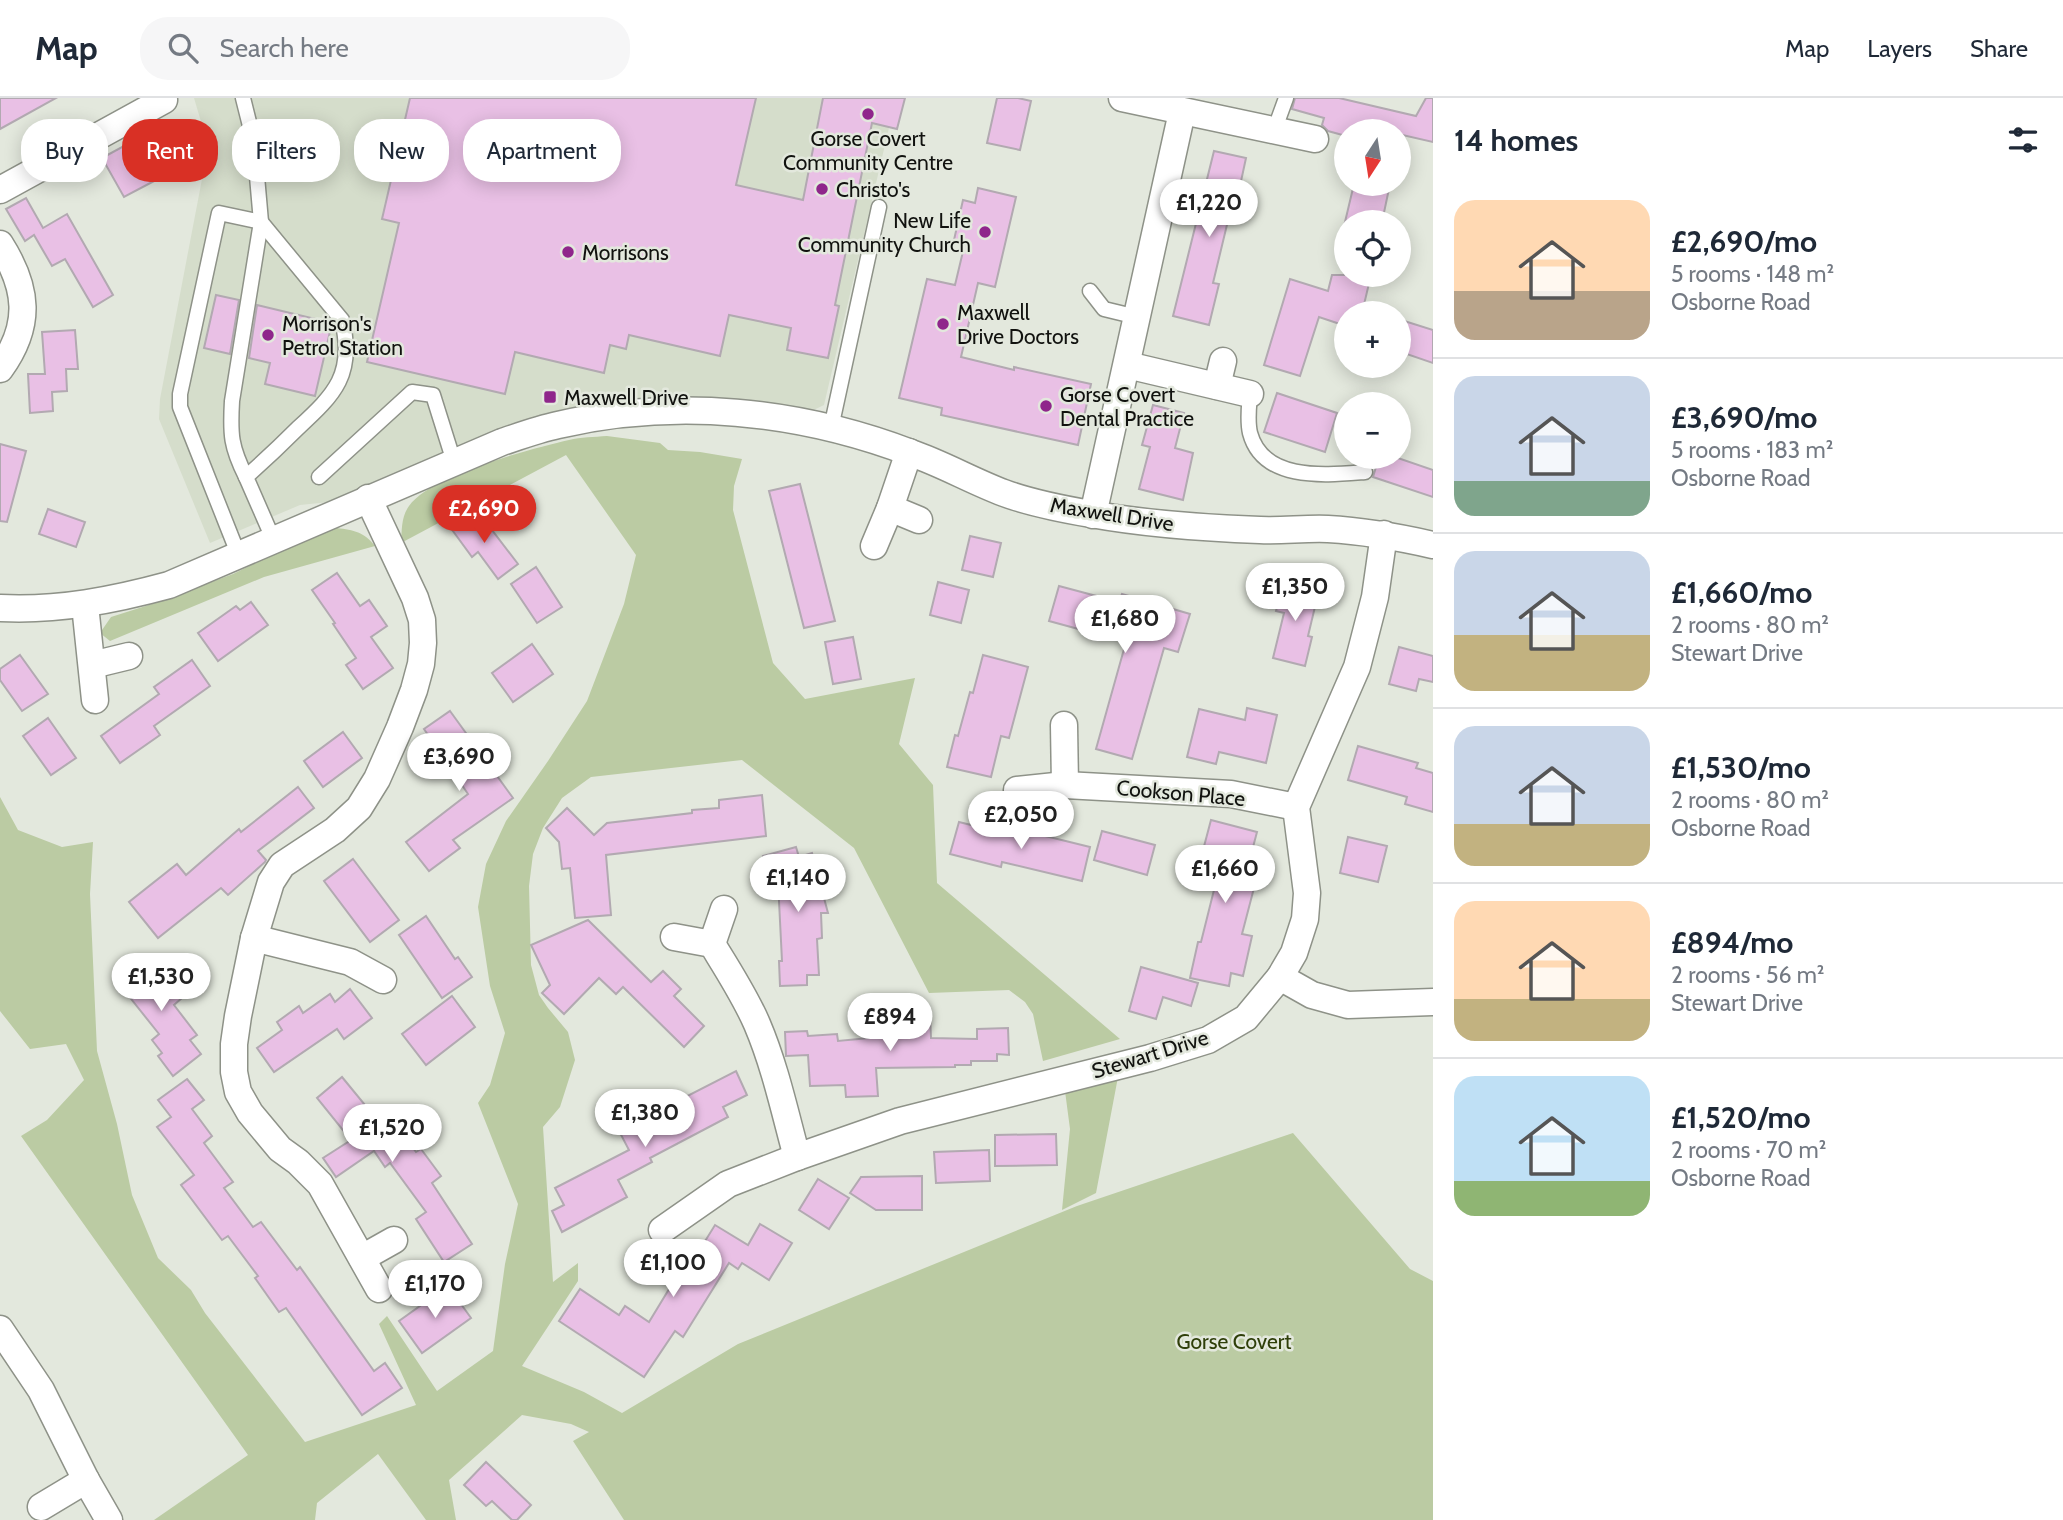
<!DOCTYPE html>
<html lang="en">
<head>
<meta charset="utf-8">
<style>
  :root { --surface:#fff; --page:#f6f6f7; --text:#1f2937; --muted:#747a83; --line:#e0e1e3; --accent:#d93025 }
  body { margin:0; font-family:Cabin,sans-serif; background:var(--page); color:var(--text); height:100vh; display:flex; flex-direction:column; font-size:26px; white-space:nowrap }
  * { box-sizing:border-box; margin:0 }
  p { font-size:23px; color:var(--muted) }
  .icon { flex:none; width:38px; height:38px; fill:none; stroke:currentColor; stroke-width:2; stroke-linecap:round; stroke-linejoin:round }
  .map { position:relative; flex:1; overflow:hidden }
  .panel { display:flex; flex-direction:column; background:var(--surface); width:630px }
  .panel>* { flex:none }
  .guide { position:absolute; left:21px; top:21px; width:665px; height:63px; display:flex; gap:14px }
  .needle { width:46px; rotate:192deg }
  .buttons { position:absolute; left:1334px; top:21px; display:grid; gap:14px }
  .buttons a { display:grid; place-items:center; width:77px; height:77px; border-radius:50%; background:var(--surface); box-shadow:0 4px 18px #0003; font-size:35px }
  .price { position:absolute; translate:-50% -60px; padding:0 16px; border-radius:24px; background:#fff; color:#222; font-size:23px; line-height:46px; filter:drop-shadow(0 2px 4px #0008) }
  .price::after { content:''; position:absolute; left:50%; top:42px; width:21px; height:16px; margin-left:-10px; background:inherit; clip-path:polygon(0 0,100% 0,50% 100%) }
  .price.active { background:var(--accent); color:#fff }
  ul { padding:0; list-style:none }
  li { display:flex; align-items:center; gap:21px; height:175px; padding:0 21px }
  li+li { border-top:2px solid var(--line) }
  li span { display:grid; place-items:center; flex:none; width:196px; height:140px; border-radius:21px; color:#555 }
  li>.icon { margin-inline-start:auto }
  span .icon { width:84px; height:84px; fill:#fffc; stroke-width:1 }
  li b { font-size:30px }
  h2 { display:flex; justify-content:space-between; align-items:center; height:84px; padding:0 21px; font-size:30px }
  .pill { padding:0 24px; border-radius:28px; background:var(--surface); box-shadow:0 4px 18px #0003; font-size:24px; line-height:63px }
  .pill.active { background:var(--accent); color:#fff }
  header { display:flex; align-items:center; gap:42px; box-sizing:border-box; height:98px; padding:0 35px; background:var(--surface); border-bottom:2px solid var(--line) }
  header strong { font-size:33px }
  nav { display:flex; gap:38px; margin-inline-start:auto; font-size:24px }
  .search { width:490px; height:63px; background:var(--page); display:flex; align-items:center; gap:18px; box-sizing:border-box; padding:0 24px; border-radius:28px; color:var(--muted); font-size:26px }
  main { display:flex; flex:1; min-height:0 }
  .map>svg:first-child { display:block }
  .built { fill:#d5ddcb }
  .green { fill:#bbcba3 }
  .building { fill:#e9c0e5; stroke:#b2a9b1; stroke-width:2 }
  .lines { fill:none; stroke-linecap:round; stroke-linejoin:round }
  .service-casing { stroke:#8e9288; stroke-width:17 }
  .minor-casing { stroke:#8e9288; stroke-width:29 }
  .service { stroke:#fff; stroke-width:14 }
  .minor { stroke:#fff; stroke-width:26 }
  .poi-dot { fill:#8f268b; stroke:#e3e8dd; stroke-width:2.5 }
  .labels { text-anchor:middle; dominant-baseline:central; stroke-width:5; stroke-linejoin:round; paint-order:stroke }
  .poi-label { font-size:21px; fill:#11120f; stroke:#e3e8dd; text-anchor:start }
  .street-label { font-size:21px; fill:#11120f; stroke:#e3e8dd }
  .park-label { font-size:21px; fill:#2f3f0a; stroke:#e3e8dd }
</style>
</head>
<body>
<header>
<strong>Map</strong>
<div class="search"><svg class="icon" aria-label="search" viewBox="0 0 24 24"><circle cx="10" cy="10" r="6"/><path d="M15 15l6 6"/></svg>Search here</div>
<nav><a>Map</a><a>Layers</a><a>Share</a></nav>
</header>
<main>
<div class="map">
<svg width="1433" height="1422" viewBox="0 0 1433 1422">
  <rect width="100%" height="100%" fill="#e3e8dd"/>
  <!-- built -->
  <path class="built" d="M194,0h702l-72,307 -29,14 -173,-5 -254,84 -68,7 -90,38 -51,-124 1,-20 47,-246v-11z"/>
  <!-- green -->
  <g class="green">
    <path d="M607,338l53,7 8,7 32,2 42,7 -8,27 -1,24 40,153 32,36 110,-21 -16,66 34,41 4,98 183,156 -77,22 -10,-47 -8,-12 -16,-12 -80,3 -75,-145 -112,-88 -151,17 -29,21 -19,30 -10,26 -4,32 2,79 8,30 9,13 20,24 7,28 -15,47 -17,20 10,155 25,-19v18l-56,85 62,26 38,21 116,-69 339,-138 216,-73 117,136 23,12v239h-809l-51,-79 16,-9 -18,-8 -49,-9 -73,65 7,40h-30l-48,-66 -61,49 -2,17h-161l94,-65 -227,-319 26,-16 37,-40 -18,-36 -36,5 -30,-38v-214l18,33 44,17 31,-5 -3,52 7,157 20,73 15,71 26,63 33,32 14,23 100,129 111,-37 -37,-81 8,-8 50,75 56,-40 12,-87 13,-60 -40,-101 12,-18 15,-52 -15,-47 -12,-79 8,-43 20,-43 42,-60 39,-60 37,-97 12,-49 -70,-100 -165,88c1,-13 0,-26 8,-37 22,-31 121,-57 160,-66 12,-3 25,-3 38,-4z"/>
    <path d="M337,430c17,2 27,4 38,18l-111,31 -154,64 -10,-8 11,-16 41,-13 81,-30 68,-33z"/>
    <path d="M1118,979l-22,116 -34,17 8,-81 -5,-38z"/>
  </g>
  <!-- building -->
  <g class="building">
    <path d="M0,0h56l-56,31z"/>
    <path d="M410,0h346l-20,87 67,15 20,-102h82l-8,31 -25,-6 -37,182 4,1 -11,52 -41,-8 4,-22 -62,-13 -9,41 -91,-21 -3,14 -16,-4 -6,28 -89,-21 -10,42 -138,-32 32,-139 -17,-4z"/>
    <path d="M997,0h21l13,3 -11,49 -33,-7z"/>
    <path d="M1295,0h44l77,18 10,-18h7v44l-35,-8v-3h-52v5l-18,-5 -6,-6 2,-7 -32,-9z"/>
    <path d="M133,43l23,39 -32,17 -22,-39z"/>
    <path d="M1214,53l32,7 -11,51 -4,-1 -18,75 6,1 -10,41 -36,-9z"/>
    <path d="M1354,86h36l-8,38h-37z"/>
    <path d="M978,90l38,9 -21,90 -17,-4 -17,74 53,13v-3l77,17 -13,61 -137,-30 1,-7 -43,-10 28,-119 28,6 10,-42 -11,-3 9,-40 12,3z"/>
    <path d="M26,100l17,30 24,-14 46,81 -20,12 -28,-48 -13,7 -18,-31 -9,6 -19,-32z"/>
    <path d="M1332,177h39l-9,38h-16v13l-27,-9 -19,59 -36,-11 26,-86 38,12z"/>
    <path d="M216,197l23,5 -9,54 -26,-6z"/>
    <path d="M257,207l75,18 -17,73 -50,-12 5,-21 -21,-5z"/>
    <path d="M1398,221l35,11v33l-35,-12z"/>
    <path d="M75,232l3,39h-12l1,22 -15,1 1,19 -23,2 -2,-39h17l-3,-42z"/>
    <path d="M1277,295l60,20 -12,39 -61,-20z"/>
    <path d="M1153,307l31,8 -9,35 18,5 -10,47 -44,-11 11,-42 -8,-2z"/>
    <path d="M0,346l26,7 -19,71 -7,-1z"/>
    <path d="M1379,359h16l38,13v27l-60,-20z"/>
    <path d="M800,386l35,137 -31,7 -35,-137z"/>
    <path d="M48,411l37,13 -9,25 -37,-13z"/>
    <path d="M467,416l10,13 8,-6 33,43 -20,15 -20,-27 -6,5 -22,-30z"/>
    <path d="M970,438l31,7 -8,34 -31,-7z"/>
    <path d="M536,469l26,40 -25,16 -26,-39z"/>
    <path d="M337,475l23,33 9,-6 18,26 -16,11 22,31 -30,21 -17,-24 10,-7 -23,-34 2,-1 -23,-33z"/>
    <path d="M1284,483l35,9 -11,46 4,1 -7,29 -32,-8 11,-45 -8,-2z"/>
    <path d="M938,484l31,8 -8,33 -31,-8z"/>
    <path d="M1059,488l60,16 3,-8 68,20 -12,38 -14,-4 -32,111 -36,-10 30,-107 -77,-21z"/>
    <path d="M251,504l17,23 -50,36 -20,-28 38,-27 4,4z"/>
    <path d="M853,539l8,42 -28,5 -8,-42z"/>
    <path d="M532,546l21,30 -40,28 -21,-29z"/>
    <path d="M1399,549l34,9v26l-14,-3 -3,12 -27,-7z"/>
    <path d="M20,557l28,39 -26,17 -22,-31v-11z"/>
    <path d="M983,557l45,12 -19,71 -8,-2 -10,41 -44,-10 8,-32 3,1 12,-44 3,1z"/>
    <path d="M192,562l18,26 -56,40 6,9 -40,28 -19,-27 58,-42 -5,-7z"/>
    <path d="M1247,610l30,7 -11,48 -47,-11 -3,12 -29,-7 12,-48 46,11z"/>
    <path d="M450,613l63,87 -60,42 7,8 -31,23 -23,-29 62,-48 -44,-65z"/>
    <path d="M48,620l28,40 -25,17 -28,-39z"/>
    <path d="M343,634l19,26 -39,29 -19,-26z"/>
    <path d="M1358,648l60,17 -2,5 17,5v39l-28,-8 2,-7 -59,-17z"/>
    <path d="M298,689l16,21 -56,43 8,9 -1,2 -37,33 -7,-7 -63,50 -29,-36 48,-38 9,11 53,-46 2,3z"/>
    <path d="M762,697l4,41 -160,19 5,60 -36,3 -5,-50 -8,1 -3,-27 -13,-14 21,-20 27,27 13,-12 85,-10v-3l27,-2v-8z"/>
    <path d="M1211,722l46,12 -14,53 11,3 -12,46 10,2 -9,40 -12,-3 -2,13 -39,-8 8,-36h3l17,-68 -20,-5z"/>
    <path d="M959,724l68,17 2,-7 61,15 -8,34 -80,-19 -1,5 -51,-13z"/>
    <path d="M1102,733l53,14 -8,30 -53,-15z"/>
    <path d="M1348,739l39,9 -9,36 -38,-9z"/>
    <path d="M796,749l3,10 13,-4 16,60h-7l1,25 -5,1 2,36h-12v10l-27,1 -1,-25h3l-4,-80 -7,2 -8,-27z"/>
    <path d="M353,761l46,61 -29,22 -46,-61z"/>
    <path d="M426,818l29,43 3,-2 14,20 -30,21 -43,-63z"/>
    <path d="M588,822l63,62 12,-11 18,18 -7,7 30,30 -20,21 -61,-60 -7,7 -17,-16 -35,36 -22,-21 8,-8 -19,-40z"/>
    <path d="M147,857l35,43 -8,7 23,30 -7,5 11,14 -28,22 -15,-20 4,-3 -10,-13 7,-6 -43,-54z"/>
    <path d="M1141,869l57,16 -7,23 -28,-9 -7,22 -27,-8z"/>
    <path d="M350,891l22,29 -28,21 -7,-10 -63,43 -17,-24 25,-18 -5,-8 22,-16 4,7 27,-19 5,8z"/>
    <path d="M452,898l23,31 -49,38 -24,-31z"/>
    <path d="M930,916l1,24 46,1v-10l31,-1 1,27 -12,-1v7h-26v4h-16v2l-79,1 2,28 -32,1 -1,-12 -35,1 -2,-31 -22,1 -1,-24 22,-1 1,5 29,-2 1,7 52,-5v-21z"/>
    <path d="M736,973l11,24 -24,12 5,10 -78,41 2,4 -34,18 9,17 -65,35 -10,-21 12,-6 -9,-17 74,-38 -10,-19z"/>
    <path d="M342,979l36,44 10,-7 28,38 5,-3 20,27 -9,7 40,61 -28,18 -28,-43 10,-7 -36,-49 -5,4 -11,-16 -38,26 -13,-19 28,-18 -34,-42z"/>
    <path d="M187,981l17,21 -12,9 20,27 -8,7 29,39 -9,6 29,39 8,-5 36,48 3,-3 74,104 11,-8 17,25 -40,27 -76,-107 -7,4 -24,-34 3,-2 -30,-40 -6,4 -41,-55 13,-10 -37,-48 14,-10 -13,-17z"/>
    <path d="M1056,1036l1,31 -62,1v-31z"/>
    <path d="M989,1052l1,31 -54,2 -2,-31z"/>
    <path d="M922,1078v34h-46l-26,-17 11,-16z"/>
    <path d="M818,1081l31,19 -20,31 -30,-19z"/>
    <path d="M760,1126l32,19 -23,37 -27,-17 -4,6 -9,-6 -46,74 -8,-6 -31,46 -85,-56 21,-32 39,26 6,-9 24,16 45,-74 5,3 16,-26 33,20z"/>
    <path d="M448,1188l23,32 -49,35 -23,-32z"/>
    <path d="M486,1364l45,43 -14,15h-5l-20,-19 -6,5 -22,-21z"/>
  </g>
  <g class="lines">
    <!-- service casing -->
    <g class="service-casing">
      <g id="service">
        <path d="M243,0l11,44 7,80 -29,179c-2,34 -1,46 14,76"/>
        <path d="M1274,33l12,-33"/>
        <path d="M1090,193l14,18 33,8"/>
        <path d="M1250,296c-1,13 -3,26 0,39 13,49 76,42 115,39"/>
        <path d="M831,330l48,-221"/>
        <path d="M319,379l93,-85 21,3 21,67"/>
        <path d="M239,458l-59,-149v-13l39,-181 42,9 81,98c13,54 -7,74 -44,108 -17,17 -34,33 -52,49l28,64"/>
      </g>
    </g>
    <!-- minor casing -->
    <g class="minor-casing">
      <g id="minor">
        <path d="M1122,0l193,41"/>
        <path d="M0,92l164,-90"/>
        <path d="M0,146c28,44 32,81 0,125"/>
        <path d="M1127,267l123,29"/>
        <path d="M1217,288l6,-25"/>
        <path d="M368,400l47,100 7,22 1,23 -2,21 -7,26 -14,37 -23,52 -18,29 -24,22 -53,35 -11,17 -17,56 -16,78 -4,28v28l4,20 12,21 30,36 18,13 22,22 59,105"/>
        <path d="M890,410l29,12"/>
        <path d="M1093,417l89,-403"/>
        <path d="M874,448l16,-38 19,-56"/>
        <path d="M85,507l10,95"/>
        <path d="M0,510c58,3 114,-8 169,-23l333,-143c18,-6 37,-13 56,-17 118,-27 240,-15 353,28 32,11 61,28 93,40 27,10 58,16 87,21 55,10 113,14 169,16 22,1 46,-2 68,-1 36,2 70,8 105,16"/>
        <path d="M92,567l37,-9"/>
        <path d="M1064,627l1,60"/>
        <path d="M1017,692l48,-5 166,9 65,13"/>
        <path d="M674,839l38,7c16,26 33,52 45,80 18,42 28,89 40,133"/>
        <path d="M254,840l96,24 33,18"/>
        <path d="M712,846l12,-35"/>
        <path d="M1280,879l32,18 36,10 85,-3"/>
        <path d="M662,1132l66,-46 69,-27 103,-36 250,-63 58,-18 38,-22 34,-41 14,-24 11,-34 2,-26 -11,-86 61,-140 18,-70 9,-63"/>
        <path d="M362,1160l32,-18"/>
        <path d="M0,1231l41,61 45,90 23,40"/>
        <path d="M41,1409l45,-27"/>
      </g>
    </g>
    <!-- service -->
    <use href="#service" class="service"/>
    <!-- minor -->
    <use href="#minor" class="minor"/>
  </g>
  <!-- markers -->
  <g class="poi-dot">
    <circle cx="868" cy="16" r="7"/>
    <circle cx="822" cy="91" r="7"/>
    <circle cx="985" cy="134" r="7"/>
    <circle cx="568" cy="154" r="7"/>
    <circle cx="943" cy="226" r="7"/>
    <circle cx="268" cy="237" r="7"/>
    <rect x="543" y="292" width="14" height="14" rx="3.5"/>
    <circle cx="1046" cy="308" r="7"/>
  </g>
  <g class="labels">
    <!-- poi labels -->
    <g class="poi-label">
      <text x="868" y="40" text-anchor="middle">Gorse Covert<tspan x="868" dy="24">Community Centre</tspan></text>
      <text x="836" y="91">Christo's</text>
      <text x="971" y="122" text-anchor="end">New Life<tspan x="971" dy="24">Community Church</tspan></text>
      <text x="582" y="154">Morrisons</text>
      <text x="957" y="214">Maxwell<tspan x="957" dy="24">Drive Doctors</tspan></text>
      <text x="282" y="225">Morrison's<tspan x="282" dy="24">Petrol Station</tspan></text>
      <text x="1060" y="296">Gorse Covert<tspan x="1060" dy="24">Dental Practice</tspan></text>
      <text x="564" y="299">Maxwell Drive</text>
    </g>
    <!-- street labels -->
    <g class="street-label">
      <text transform="translate(1112 416) rotate(9)">Maxwell Drive</text>
      <text transform="translate(1181 695) rotate(5)">Cookson Place</text>
      <text transform="translate(1150 956) rotate(-17)">Stewart Drive</text>
    </g>
    <!-- park labels -->
    <g class="park-label">
      <text x="1234" y="1243">Gorse Covert</text>
    </g>
  </g>
</svg>
<div class="buttons">
<a><svg class="needle" viewBox="-14 -14 28 28"><path d="M0-13l5 13h-10z" fill="#e53935"/><path d="M0 13l5-13h-10z" fill="#747a83"/></svg></a>
<a><svg class="icon" aria-label="locate" viewBox="0 0 24 24"><circle cx="12" cy="12" r="6"/><path d="M12 2v4M12 18v4M2 12h4M18 12h4"/></svg></a>
<a>+</a>
<a>−</a>
</div>
<b class="price" style="left:1209px;top:141px">£1,220</b>
<b class="price active" style="left:484px;top:447px">£2,690</b>
<b class="price" style="left:1295px;top:525px">£1,350</b>
<b class="price" style="left:1125px;top:557px">£1,680</b>
<b class="price" style="left:459px;top:695px">£3,690</b>
<b class="price" style="left:1021px;top:753px">£2,050</b>
<b class="price" style="left:1225px;top:807px">£1,660</b>
<b class="price" style="left:798px;top:816px">£1,140</b>
<b class="price" style="left:161px;top:915px">£1,530</b>
<b class="price" style="left:890px;top:955px">£894</b>
<b class="price" style="left:645px;top:1051px">£1,380</b>
<b class="price" style="left:392px;top:1066px">£1,520</b>
<b class="price" style="left:673px;top:1201px">£1,100</b>
<b class="price" style="left:435px;top:1222px">£1,170</b>
<div class="guide">
<a class="pill">Buy</a>
<a class="pill active">Rent</a>
<a class="pill">Filters</a>
<a class="pill">New</a>
<a class="pill">Apartment</a>
</div>
</div>
<section class="panel">
<h2>14 homes<svg class="icon" aria-label="filters" viewBox="0 0 24 24"><path d="M4 7h16M4 17h16"/><circle cx="9" cy="7" r="2"/><circle cx="15" cy="17" r="2"/></svg></h2>
<ul>
<li><span style="background:linear-gradient(#ffd9b3 65%,#b9a48a 0)"><svg class="icon" aria-label="home" viewBox="0 0 24 24"><path d="M3 11l9-7 9 7M6 9v11h12V9"/></svg></span><div><b>£2,690/mo</b><p>5 rooms · 148 m²</p><p>Osborne Road</p></div></li>
<li><span style="background:linear-gradient(#c9d6e8 75%,#7fa58c 0)"><svg class="icon" aria-label="home" viewBox="0 0 24 24"><path d="M3 11l9-7 9 7M6 9v11h12V9"/></svg></span><div><b>£3,690/mo</b><p>5 rooms · 183 m²</p><p>Osborne Road</p></div></li>
<li><span style="background:linear-gradient(#c9d6e8 60%,#c2b280 0)"><svg class="icon" aria-label="home" viewBox="0 0 24 24"><path d="M3 11l9-7 9 7M6 9v11h12V9"/></svg></span><div><b>£1,660/mo</b><p>2 rooms · 80 m²</p><p>Stewart Drive</p></div></li>
<li><span style="background:linear-gradient(#c9d6e8 70%,#c2b280 0)"><svg class="icon" aria-label="home" viewBox="0 0 24 24"><path d="M3 11l9-7 9 7M6 9v11h12V9"/></svg></span><div><b>£1,530/mo</b><p>2 rooms · 80 m²</p><p>Osborne Road</p></div></li>
<li><span style="background:linear-gradient(#ffd9b3 70%,#c2b280 0)"><svg class="icon" aria-label="home" viewBox="0 0 24 24"><path d="M3 11l9-7 9 7M6 9v11h12V9"/></svg></span><div><b>£894/mo</b><p>2 rooms · 56 m²</p><p>Stewart Drive</p></div></li>
<li><span style="background:linear-gradient(#bfe0f5 75%,#8fb573 0)"><svg class="icon" aria-label="home" viewBox="0 0 24 24"><path d="M3 11l9-7 9 7M6 9v11h12V9"/></svg></span><div><b>£1,520/mo</b><p>2 rooms · 70 m²</p><p>Osborne Road</p></div></li>
</ul>
</section>
</main>
</body>
</html>
